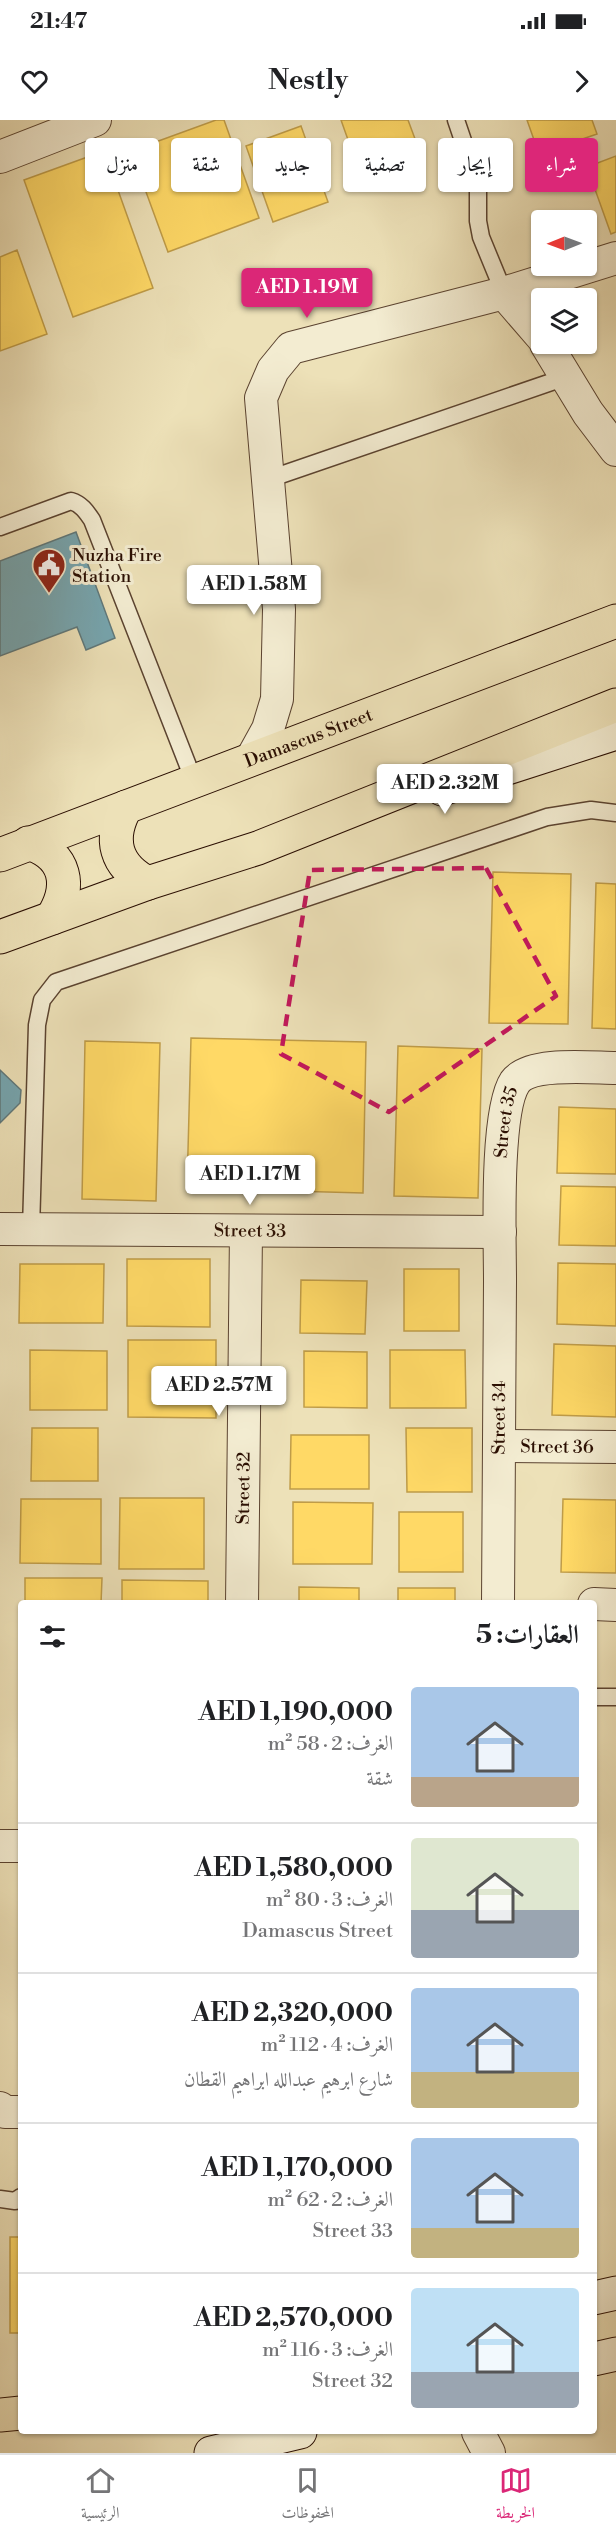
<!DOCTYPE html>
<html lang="ar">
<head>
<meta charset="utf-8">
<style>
  :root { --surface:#fff; --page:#f6f6f6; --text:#202124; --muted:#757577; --line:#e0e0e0; --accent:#db2777 }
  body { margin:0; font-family:"Libre Bodoni",Amiri,serif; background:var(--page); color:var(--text); direction:rtl; height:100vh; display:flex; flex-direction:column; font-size:22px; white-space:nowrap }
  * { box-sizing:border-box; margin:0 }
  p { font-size:20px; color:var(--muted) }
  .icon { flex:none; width:33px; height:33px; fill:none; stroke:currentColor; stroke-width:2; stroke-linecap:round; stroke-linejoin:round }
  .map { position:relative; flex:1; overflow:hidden; direction:ltr }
  .side { position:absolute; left:18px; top:1480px; width:579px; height:834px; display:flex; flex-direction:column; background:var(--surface); border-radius:6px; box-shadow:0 2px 4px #0004; direction:rtl }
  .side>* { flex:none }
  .banner { position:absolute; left:18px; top:18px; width:580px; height:54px; direction:rtl; display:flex; gap:12px }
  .needle { width:39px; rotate:269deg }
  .controls { position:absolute; left:531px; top:90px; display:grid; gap:12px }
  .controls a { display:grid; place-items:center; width:66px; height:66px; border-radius:6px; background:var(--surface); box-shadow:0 2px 4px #0004; font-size:30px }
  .price { position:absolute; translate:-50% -51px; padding:0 14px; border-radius:6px; background:#fff; color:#222; font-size:20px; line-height:39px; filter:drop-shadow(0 2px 3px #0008) }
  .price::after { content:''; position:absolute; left:50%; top:36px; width:18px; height:14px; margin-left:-9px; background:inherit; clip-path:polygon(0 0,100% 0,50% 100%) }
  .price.selected { background:var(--accent); color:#fff }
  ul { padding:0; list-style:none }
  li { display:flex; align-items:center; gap:18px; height:150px; padding:0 18px }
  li+li { border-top:2px solid var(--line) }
  li span { display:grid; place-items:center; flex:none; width:168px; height:120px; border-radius:6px; color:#555 }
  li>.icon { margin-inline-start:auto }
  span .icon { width:72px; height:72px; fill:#fffc; stroke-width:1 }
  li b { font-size:26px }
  h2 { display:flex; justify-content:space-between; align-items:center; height:72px; padding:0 18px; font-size:26px }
  .tag { padding:0 21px; border-radius:6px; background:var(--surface); box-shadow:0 2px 4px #0004; font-size:21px; line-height:54px }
  .tag.selected { background:var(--accent); color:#fff }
  .status { display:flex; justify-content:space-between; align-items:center; height:42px; padding:0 30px; background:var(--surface); direction:ltr }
  .status svg { height:16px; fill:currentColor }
  header { display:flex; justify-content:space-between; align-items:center; height:78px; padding:0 18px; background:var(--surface); font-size:27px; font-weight:700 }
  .tabs { display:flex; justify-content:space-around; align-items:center; height:84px; border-top:2px solid var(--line); background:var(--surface); font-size:16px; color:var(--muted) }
  .tabs a { display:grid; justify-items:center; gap:3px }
  .tabs .selected { color:var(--accent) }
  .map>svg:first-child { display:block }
  .homes { fill:#ffd966; stroke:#bf9c48; stroke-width:1.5 }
  .public { fill:#76a5af; stroke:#5f787b; stroke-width:1.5 }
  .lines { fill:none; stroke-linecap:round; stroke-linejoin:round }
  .lane-casing { stroke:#5b4330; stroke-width:19 }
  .street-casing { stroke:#5b4330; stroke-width:34 }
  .secondary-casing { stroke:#2a0e02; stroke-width:35 }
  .primary-casing { stroke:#2a0e02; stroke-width:35 }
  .lane { stroke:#f3ecd1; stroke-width:16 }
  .street { stroke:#f3ecd1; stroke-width:32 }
  .secondary { stroke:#f3ecd1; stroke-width:33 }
  .primary { stroke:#ede1b8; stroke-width:33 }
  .marked { fill:none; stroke:#c2185b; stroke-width:4.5; stroke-dasharray:12 8; stroke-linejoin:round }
  .labels { text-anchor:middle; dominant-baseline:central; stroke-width:6; stroke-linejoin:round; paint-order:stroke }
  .poi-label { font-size:18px; fill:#2a0e02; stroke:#f3ecd1; text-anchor:start }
  .street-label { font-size:18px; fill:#2a0e02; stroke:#f3ecd1 }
</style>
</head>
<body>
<div class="status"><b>21:47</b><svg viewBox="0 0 49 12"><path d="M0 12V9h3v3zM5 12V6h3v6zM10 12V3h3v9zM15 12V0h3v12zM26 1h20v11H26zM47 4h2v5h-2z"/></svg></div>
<header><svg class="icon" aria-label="forward" viewBox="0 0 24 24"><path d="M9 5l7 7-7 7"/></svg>Nestly<svg class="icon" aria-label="heart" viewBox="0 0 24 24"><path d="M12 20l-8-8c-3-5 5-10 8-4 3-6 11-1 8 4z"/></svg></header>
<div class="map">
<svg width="616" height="2333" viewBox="0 0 616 2333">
  <rect width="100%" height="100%" fill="#ede1b8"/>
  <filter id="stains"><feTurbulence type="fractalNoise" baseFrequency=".00333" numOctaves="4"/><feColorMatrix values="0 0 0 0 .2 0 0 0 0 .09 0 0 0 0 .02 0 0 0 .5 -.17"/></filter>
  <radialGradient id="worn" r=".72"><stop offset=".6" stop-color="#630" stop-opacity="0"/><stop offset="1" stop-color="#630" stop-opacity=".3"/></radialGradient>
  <!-- homes -->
  <g class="homes">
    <path d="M216,0h8l35,98 -91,34 -37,-101z"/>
    <path d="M341,0h67l16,43 -60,22z"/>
    <path d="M527,0h65l5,14 -58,20z"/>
    <path d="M301,6l27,76 -55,20 -27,-76z"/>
    <path d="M104,31l49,137 -80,29 -49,-137z"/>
    <path d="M616,36v76l-5,2 -24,-67z"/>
    <path d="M17,130l30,84 -47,17v-94z"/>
    <path d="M493,752l78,2 -3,150 -79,-1z"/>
    <path d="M596,763l20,1v145l-24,-1z"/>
    <path d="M191,918l175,4 -3,151 -176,-5z"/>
    <path d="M85,921l75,2 -4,158 -74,-2z"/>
    <path d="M398,926l84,3 -4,149 -84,-2z"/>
    <path d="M559,987l57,2v65l-59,-1z"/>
    <path d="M561,1066l55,1v59l-57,-1z"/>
    <path d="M127,1139h83v68l-83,-1z"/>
    <path d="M558,1143l58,1v62l-59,-2z"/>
    <path d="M20,1144h84l-1,59h-84z"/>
    <rect x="404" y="1149" width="55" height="62"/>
    <path d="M301,1160l66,1 -2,53 -65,-1z"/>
    <path d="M128,1220h88v78l-88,-1z"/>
    <path d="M554,1224l62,2v71l-64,-2z"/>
    <path d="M30,1230l77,1v59h-77z"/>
    <path d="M390,1230h75l1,58h-76z"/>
    <path d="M304,1231l63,1v56l-63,-1z"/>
    <path d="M32,1308h66v53h-67z"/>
    <path d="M406,1308h66v64h-65z"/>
    <path d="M291,1315h78v54h-79z"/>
    <path d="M120,1378h84v71h-85z"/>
    <path d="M21,1379h80v65l-81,-1z"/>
    <path d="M563,1379l53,1v73l-55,-1z"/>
    <path d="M293,1382l80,1 -1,61h-79z"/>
    <rect x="399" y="1392" width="64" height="60"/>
    <path d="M25,1458h77l-1,26h-76z"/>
    <path d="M122,1460l86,1v23h-86z"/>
    <path d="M299,1467l60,1v16h-60z"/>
    <rect x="398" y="1468" width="57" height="16"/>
    <rect x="10" y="2117" width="11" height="96"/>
  </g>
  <!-- public -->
  <g class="public">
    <path d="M76,412l39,106 -29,12 -9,-23 -77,29v-95z"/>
    <path d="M0,950l21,20 -1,13 -20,20z"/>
  </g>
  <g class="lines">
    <!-- lane casing -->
    <g class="lane-casing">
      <g id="lane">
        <path d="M456,0l22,65v36l3,16 23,56"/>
        <path d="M269,359l297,-102"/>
        <path d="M0,407l71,-26c10,3 15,10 21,19l102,261"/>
        <path d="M31,1109l6,-204 5,-25 14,-18 491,-165 44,-7 25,3"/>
        <path d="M594,1577h22"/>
        <path d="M0,2079l15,2 6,-4"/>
      </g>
    </g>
    <!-- street casing -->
    <g class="street-casing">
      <g id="street">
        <path d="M0,37l95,-37"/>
        <path d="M504,173l38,44"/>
        <path d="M546,224l42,69 28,37"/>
        <path d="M252,638l16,-29 9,-30 2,-90 -18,-211 12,-28 18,-22 213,-55 112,-35"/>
        <path id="s1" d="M0,1109l500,3"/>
        <path id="s2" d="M499,1326l117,1"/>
        <path id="s3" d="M242,1484l4,-373"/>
        <path id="s4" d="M498,1484c0,-108 1,-216 2,-323 0,-41 -5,-169 15,-199 15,-21 77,-14 101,-14"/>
        <path d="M594,1484l22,1"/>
        <path d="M0,1726h21"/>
        <path d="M0,1988l5,4h16"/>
        <path d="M478,2312l11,21"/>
      </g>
    </g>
    <!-- secondary casing -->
    <g class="secondary-casing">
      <g id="secondary">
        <path d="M442,669l174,-56"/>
        <path d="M594,2178l22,-5"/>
        <path d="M594,2239l22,-5"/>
        <path d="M211,2333l89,-21"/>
      </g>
    </g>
    <!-- primary casing -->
    <g class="primary-casing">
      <g id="primary">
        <path d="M126,687c-18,32 -11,59 22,76"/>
        <path d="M28,723c39,12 44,43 24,75"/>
        <path id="s5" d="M0,735l616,-234"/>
        <path d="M0,817l148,-54 110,-35 358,-143"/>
        <path d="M0,2295l21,-2"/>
      </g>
    </g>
    <!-- lane -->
    <use href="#lane" class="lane"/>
    <!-- street -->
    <use href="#street" class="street"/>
    <!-- secondary -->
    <use href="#secondary" class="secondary"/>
    <!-- primary -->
    <use href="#primary" class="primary"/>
  </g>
  <!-- marked area -->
  <path class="marked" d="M486,748l70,128 -167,116 -108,-58 29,-184z"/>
  <!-- icons -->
  <defs>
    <g id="civic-pin" transform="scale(1.725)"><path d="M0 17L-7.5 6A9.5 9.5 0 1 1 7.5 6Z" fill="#8f2418" stroke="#f3ecd1"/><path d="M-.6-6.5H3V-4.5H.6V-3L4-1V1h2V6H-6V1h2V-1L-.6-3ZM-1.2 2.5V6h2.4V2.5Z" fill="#fff"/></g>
  </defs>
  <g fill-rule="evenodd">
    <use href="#civic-pin" x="49" y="445"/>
  </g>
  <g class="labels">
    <!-- poi labels -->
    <g class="poi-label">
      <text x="72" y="435">Nuzha Fire<tspan x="72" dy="21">Station</tspan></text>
    </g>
    <!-- street labels -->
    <g class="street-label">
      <text stroke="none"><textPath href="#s5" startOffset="330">Damascus Street</textPath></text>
      <text stroke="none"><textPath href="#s4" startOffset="482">Street 35</textPath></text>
      <text stroke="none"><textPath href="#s1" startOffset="250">Street 33</textPath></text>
      <text stroke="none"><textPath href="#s4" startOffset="186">Street 34</textPath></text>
      <text stroke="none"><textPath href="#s2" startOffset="58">Street 36</textPath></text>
      <text stroke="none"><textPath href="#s3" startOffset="116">Street 32</textPath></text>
    </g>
  </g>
  <rect width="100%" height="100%" filter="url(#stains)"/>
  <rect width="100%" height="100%" fill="url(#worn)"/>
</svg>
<div class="controls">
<a><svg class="needle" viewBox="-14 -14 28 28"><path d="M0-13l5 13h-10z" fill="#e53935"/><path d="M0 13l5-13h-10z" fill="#757577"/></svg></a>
<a><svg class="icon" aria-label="layers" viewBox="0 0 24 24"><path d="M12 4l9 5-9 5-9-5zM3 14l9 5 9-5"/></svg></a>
</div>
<b class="price selected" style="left:307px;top:199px">AED 1.19M</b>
<b class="price" style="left:254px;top:496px">AED 1.58M</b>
<b class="price" style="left:445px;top:695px">AED 2.32M</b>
<b class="price" style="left:250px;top:1086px">AED 1.17M</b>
<b class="price" style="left:219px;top:1297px">AED 2.57M</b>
<div class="banner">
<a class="tag selected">شراء</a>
<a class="tag">إيجار</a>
<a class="tag">تصفية</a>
<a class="tag">جديد</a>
<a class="tag">شقة</a>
<a class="tag">منزل</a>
</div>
<section class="side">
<h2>العقارات: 5<svg class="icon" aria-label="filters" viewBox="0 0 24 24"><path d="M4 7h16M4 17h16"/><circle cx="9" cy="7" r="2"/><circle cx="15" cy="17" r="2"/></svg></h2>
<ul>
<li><span style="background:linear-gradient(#a9c7e8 75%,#b9a48a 0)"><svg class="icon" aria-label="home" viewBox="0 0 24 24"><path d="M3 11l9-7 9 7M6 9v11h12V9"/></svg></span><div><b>AED 1,190,000</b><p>الغرف: 2 · 58 m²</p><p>شقة</p></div></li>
<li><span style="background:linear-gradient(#dfe7d0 60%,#9aa5b1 0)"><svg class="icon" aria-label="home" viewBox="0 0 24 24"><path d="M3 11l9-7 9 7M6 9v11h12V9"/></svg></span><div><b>AED 1,580,000</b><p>الغرف: 3 · 80 m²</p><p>Damascus Street</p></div></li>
<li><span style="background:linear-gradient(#a9c7e8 70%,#c2b280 0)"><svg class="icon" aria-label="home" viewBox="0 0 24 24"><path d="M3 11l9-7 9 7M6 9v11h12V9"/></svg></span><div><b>AED 2,320,000</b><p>الغرف: 4 · 112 m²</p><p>شارع ابرهيم عبدالله ابراهيم القطان</p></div></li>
<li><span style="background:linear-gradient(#a9c7e8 75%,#c2b280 0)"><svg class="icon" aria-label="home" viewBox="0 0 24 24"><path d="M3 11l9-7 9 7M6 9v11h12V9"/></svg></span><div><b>AED 1,170,000</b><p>الغرف: 2 · 62 m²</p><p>Street 33</p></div></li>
<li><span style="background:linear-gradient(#bfe0f5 70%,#9aa5b1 0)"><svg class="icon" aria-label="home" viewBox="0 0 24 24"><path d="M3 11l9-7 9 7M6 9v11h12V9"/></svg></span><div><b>AED 2,570,000</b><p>الغرف: 3 · 116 m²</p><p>Street 32</p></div></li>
</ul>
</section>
</div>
<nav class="tabs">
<a class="selected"><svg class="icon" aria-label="map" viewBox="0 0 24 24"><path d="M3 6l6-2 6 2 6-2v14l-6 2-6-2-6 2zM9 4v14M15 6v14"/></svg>الخريطة</a>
<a><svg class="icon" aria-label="saved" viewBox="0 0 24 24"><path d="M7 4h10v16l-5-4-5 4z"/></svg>المحفوظات</a>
<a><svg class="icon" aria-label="home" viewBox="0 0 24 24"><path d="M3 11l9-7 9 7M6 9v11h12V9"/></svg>الرئيسية</a>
</nav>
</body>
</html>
